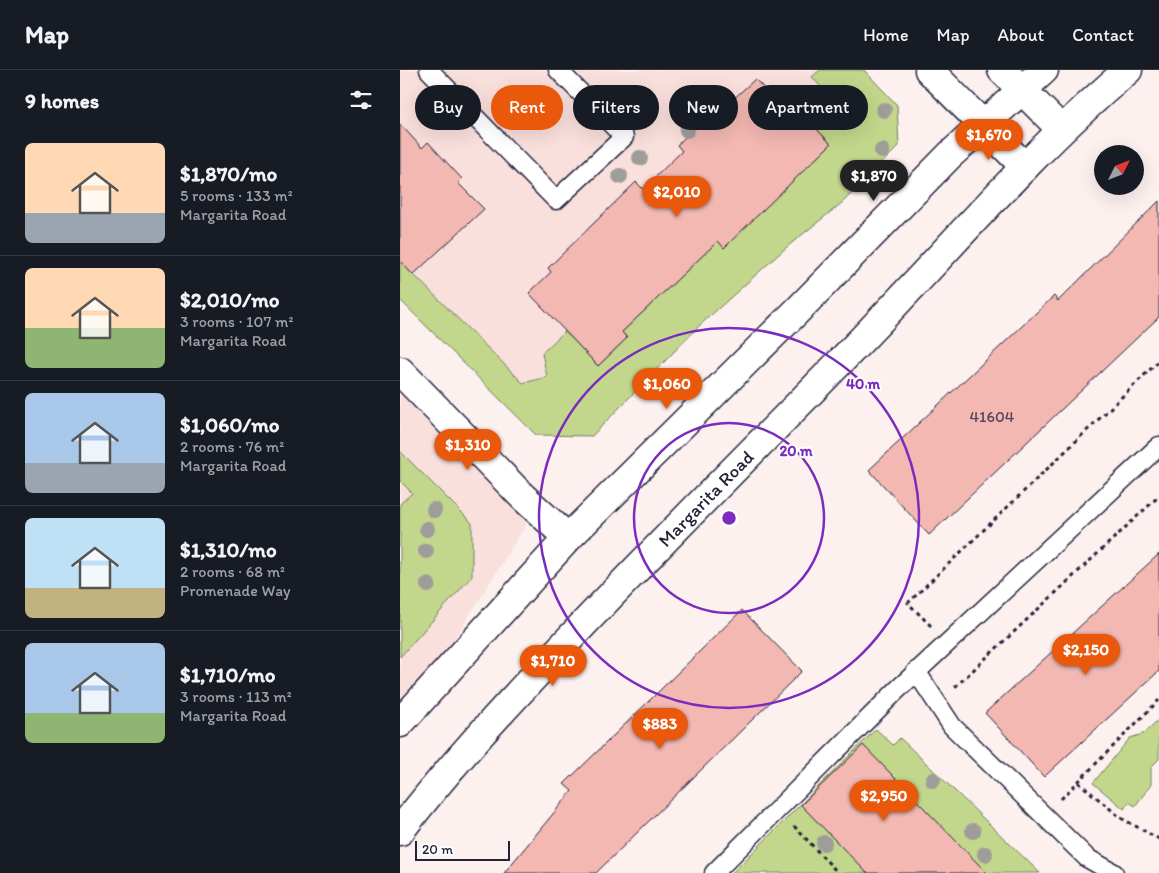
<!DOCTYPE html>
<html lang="en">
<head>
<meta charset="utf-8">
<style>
  :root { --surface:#171b24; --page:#242831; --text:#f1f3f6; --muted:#9ea1a6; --line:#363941; --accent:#ea580c }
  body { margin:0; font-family:Itim,sans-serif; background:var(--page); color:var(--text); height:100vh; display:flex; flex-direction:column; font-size:19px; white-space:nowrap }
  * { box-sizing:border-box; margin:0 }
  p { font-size:16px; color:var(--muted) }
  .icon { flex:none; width:28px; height:28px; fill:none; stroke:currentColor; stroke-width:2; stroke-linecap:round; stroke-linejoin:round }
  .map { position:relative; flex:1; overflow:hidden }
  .details { display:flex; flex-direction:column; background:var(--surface); width:400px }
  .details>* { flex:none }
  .hud { position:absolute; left:15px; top:15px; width:475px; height:45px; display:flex; gap:10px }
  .needle { width:32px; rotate:48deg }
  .buttons { position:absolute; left:694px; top:75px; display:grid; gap:10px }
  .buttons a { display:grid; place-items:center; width:50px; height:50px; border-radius:50%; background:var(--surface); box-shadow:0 5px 20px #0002; font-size:25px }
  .scale { position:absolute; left:15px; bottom:12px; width:95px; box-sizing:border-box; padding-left:5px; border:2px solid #22223b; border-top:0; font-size:14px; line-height:18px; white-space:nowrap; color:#22223b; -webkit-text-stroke:4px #fff; paint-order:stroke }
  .price { position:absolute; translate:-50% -42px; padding:0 11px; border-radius:18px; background:var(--accent); color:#fff; font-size:16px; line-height:32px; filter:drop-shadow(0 1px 2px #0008) }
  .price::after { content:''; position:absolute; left:50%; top:30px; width:15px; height:11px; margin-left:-8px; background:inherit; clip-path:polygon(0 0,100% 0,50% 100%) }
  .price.current { background:#222; color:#fff }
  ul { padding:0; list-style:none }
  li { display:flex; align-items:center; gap:15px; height:125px; padding:0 25px }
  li+li { border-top:1px solid var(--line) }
  li span { display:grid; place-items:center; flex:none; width:140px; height:100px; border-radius:8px; color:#555 }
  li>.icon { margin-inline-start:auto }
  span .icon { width:60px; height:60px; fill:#fffc; stroke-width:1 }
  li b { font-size:21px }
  h2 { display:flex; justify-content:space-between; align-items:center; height:60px; padding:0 25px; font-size:21px }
  .pill { padding:0 18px; border-radius:22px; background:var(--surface); box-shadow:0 5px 20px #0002; font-size:18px; line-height:45px }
  .pill.current { background:var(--accent); color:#fff }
  header { display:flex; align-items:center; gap:30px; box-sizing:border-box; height:70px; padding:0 25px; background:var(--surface); border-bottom:1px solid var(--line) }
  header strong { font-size:24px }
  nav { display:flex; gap:28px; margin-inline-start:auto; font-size:18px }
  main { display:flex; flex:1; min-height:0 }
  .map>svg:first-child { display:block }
  .built { fill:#fae0dd }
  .green { fill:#c2d78c; stroke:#727c64 }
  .building { fill:#f3b8b2; stroke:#22223b }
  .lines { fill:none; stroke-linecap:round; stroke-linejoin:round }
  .service-casing { stroke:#22223b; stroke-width:21 }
  .tertiary-casing { stroke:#22223b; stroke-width:31 }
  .secondary-casing { stroke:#22223b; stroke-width:31 }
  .path { stroke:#22223b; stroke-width:3; stroke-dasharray:4 4; stroke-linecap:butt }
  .service { stroke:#fff; stroke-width:18 }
  .tertiary { stroke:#fff; stroke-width:28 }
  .secondary { stroke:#fff; stroke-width:28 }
  .tree { fill:#9f9d9a }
  .ring { fill:none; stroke:#7b2cbf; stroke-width:2.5 }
  .labels { text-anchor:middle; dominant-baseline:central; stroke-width:4; stroke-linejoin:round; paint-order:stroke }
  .number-label { font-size:16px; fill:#564859 }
  .street-label { font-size:19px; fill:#22223b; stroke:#fff }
  .centre { fill:#7b2cbf; stroke:#fff; stroke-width:2.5 }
  .ring-label { font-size:15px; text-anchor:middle; font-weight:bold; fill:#7b2cbf; stroke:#fff; stroke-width:4; stroke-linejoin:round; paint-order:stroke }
</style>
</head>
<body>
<header>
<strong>Map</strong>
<nav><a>Home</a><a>Map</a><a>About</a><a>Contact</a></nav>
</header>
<main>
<section class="details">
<h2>9 homes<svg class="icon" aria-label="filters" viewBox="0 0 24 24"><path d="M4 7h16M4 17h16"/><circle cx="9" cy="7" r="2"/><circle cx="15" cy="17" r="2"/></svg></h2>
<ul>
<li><span style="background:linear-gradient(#ffd9b3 70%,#9aa5b1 0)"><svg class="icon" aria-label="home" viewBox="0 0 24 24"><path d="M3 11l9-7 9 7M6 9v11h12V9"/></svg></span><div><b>$1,870/mo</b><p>5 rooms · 133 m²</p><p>Margarita Road</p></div></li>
<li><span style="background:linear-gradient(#ffd9b3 60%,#8fb573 0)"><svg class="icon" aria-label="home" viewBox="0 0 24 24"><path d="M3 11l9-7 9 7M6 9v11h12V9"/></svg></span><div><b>$2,010/mo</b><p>3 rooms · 107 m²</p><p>Margarita Road</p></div></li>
<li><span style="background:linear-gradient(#a9c7e8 70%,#9aa5b1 0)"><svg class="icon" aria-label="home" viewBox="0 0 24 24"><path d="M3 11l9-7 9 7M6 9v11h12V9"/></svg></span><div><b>$1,060/mo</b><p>2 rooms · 76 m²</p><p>Margarita Road</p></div></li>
<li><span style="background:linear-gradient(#bfe0f5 70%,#c2b280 0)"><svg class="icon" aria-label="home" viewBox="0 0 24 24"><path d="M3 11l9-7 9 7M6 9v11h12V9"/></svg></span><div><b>$1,310/mo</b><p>2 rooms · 68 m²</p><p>Promenade Way</p></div></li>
<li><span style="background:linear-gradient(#a9c7e8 70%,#8fb573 0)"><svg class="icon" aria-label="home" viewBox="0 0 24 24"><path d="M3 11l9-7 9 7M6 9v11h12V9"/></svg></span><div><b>$1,710/mo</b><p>3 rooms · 113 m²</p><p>Margarita Road</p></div></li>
</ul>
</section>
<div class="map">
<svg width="759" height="803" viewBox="0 0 759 803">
  <rect width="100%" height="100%" fill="#fdf1f0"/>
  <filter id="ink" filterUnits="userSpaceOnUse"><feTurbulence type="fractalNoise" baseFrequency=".02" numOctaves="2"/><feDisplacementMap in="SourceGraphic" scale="10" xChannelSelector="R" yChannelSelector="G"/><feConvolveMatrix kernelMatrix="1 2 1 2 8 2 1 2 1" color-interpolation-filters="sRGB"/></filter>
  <g filter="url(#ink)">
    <!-- built -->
    <g class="built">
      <path d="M0,0h464l33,35 2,41 -56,56 -55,44 -88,79 -108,111 -56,-1 -136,-135z"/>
      <path d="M0,313l136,126 -136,218z"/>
    </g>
    <!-- green -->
    <g class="green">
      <path d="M420,0h44l33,35 2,41 -56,56 -55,44 -88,79 -108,111 -56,-1 -136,-135v-39l123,122 24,-6 -5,-24 23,-22 33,35 29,-28 -5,-6 82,-78 -17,-45 37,38 107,-103 -24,-25 23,-22 -18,-20z"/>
      <path d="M0,381l72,72v53l-72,81v-153l12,-11 -12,-12z"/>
      <path d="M759,649v40l-8,8v18l-16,21 -6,-4 -5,7 -31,-26 37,-45 13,-4z"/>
      <path d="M476,659l17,16 7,-7 140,135h-308z"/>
    </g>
    <!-- building -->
    <g class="building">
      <path d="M355,9l45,47 7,-7 24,25 -107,104 -6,-7 -96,91 5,6 -29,28 -69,-73 22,-21 -3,-4 88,-86 7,7 39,-38 -5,-6 48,-46 4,4z"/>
      <path d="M0,54l22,24 6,-6 34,37 -4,4 26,26 -71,66 -13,-14z"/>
      <path d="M759,131v116l-230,218 -60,-65 185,-174 4,5z"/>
      <path d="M759,484v117l-115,106 -59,-64z"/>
      <path d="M342,540l60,61 -206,202h-92l68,-82 -8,-7z"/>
      <path d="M463,675l124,128h-120l-66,-68z"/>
    </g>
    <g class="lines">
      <!-- service casing -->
      <g class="service-casing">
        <g id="service">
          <path d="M29,0l127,130 68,-63 -66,-67"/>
          <path d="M516,601l36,55 135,132 27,15"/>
          <path d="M314,803l183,-183 262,-244"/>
        </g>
      </g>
      <!-- tertiary casing -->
      <g class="tertiary-casing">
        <path id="tertiary" d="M0,301l123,126 45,41"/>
      </g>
      <!-- secondary casing -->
      <g class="secondary-casing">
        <g id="secondary">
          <path d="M529,0l96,97"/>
          <path d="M602,0l59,59"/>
          <path d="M0,653l168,-185 228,-226 154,-157 94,-85"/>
          <path id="s1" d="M0,761c48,-63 103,-122 157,-179 92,-98 187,-192 281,-288 97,-98 185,-205 290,-294"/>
        </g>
      </g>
      <!-- path -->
      <g class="path">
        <path d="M531,556l-23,-23 251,-242"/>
        <path d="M555,617l204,-191"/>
        <path d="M678,712l43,36 38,21"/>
        <path d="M661,729l98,-99"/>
        <path d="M394,756l44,47"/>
      </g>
      <!-- service -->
      <use href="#service" class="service"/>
      <!-- tertiary -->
      <use href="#tertiary" class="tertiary"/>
      <!-- secondary -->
      <use href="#secondary" class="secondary"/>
    </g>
    <!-- trees -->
    <g class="tree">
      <circle cx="314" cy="34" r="8"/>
      <circle cx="484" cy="40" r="8"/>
      <circle cx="287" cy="60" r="8"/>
      <circle cx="482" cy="81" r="8"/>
      <circle cx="240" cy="88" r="8"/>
      <circle cx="220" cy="106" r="8"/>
      <circle cx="34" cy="440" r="8"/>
      <circle cx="27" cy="459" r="8"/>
      <circle cx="26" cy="481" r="8"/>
      <circle cx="28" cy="515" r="8"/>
      <circle cx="533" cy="710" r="8"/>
      <circle cx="573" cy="761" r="8"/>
      <circle cx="424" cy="773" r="8"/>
      <circle cx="585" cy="784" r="8"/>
    </g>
  </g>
  <!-- distance rings -->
  <g class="ring">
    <circle cx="329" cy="448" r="95"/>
    <circle cx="329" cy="448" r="190"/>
  </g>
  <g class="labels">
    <!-- number labels -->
    <g class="number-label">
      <text x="592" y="346">41604</text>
    </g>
    <!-- street labels -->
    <g class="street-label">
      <text stroke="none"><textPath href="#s1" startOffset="452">Margarita Road</textPath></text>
    </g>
  </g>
  <circle cx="329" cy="448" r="8" class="centre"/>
  <g class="ring-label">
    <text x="463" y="319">40 m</text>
    <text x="396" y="386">20 m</text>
  </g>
</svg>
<div class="buttons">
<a><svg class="needle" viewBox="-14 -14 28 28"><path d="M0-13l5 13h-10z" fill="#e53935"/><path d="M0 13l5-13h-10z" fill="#9ea1a6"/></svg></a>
</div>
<div class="scale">20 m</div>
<b class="price" style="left:589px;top:91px">$1,670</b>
<b class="price current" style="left:474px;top:132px">$1,870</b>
<b class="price" style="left:277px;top:148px">$2,010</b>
<b class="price" style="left:267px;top:340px">$1,060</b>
<b class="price" style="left:68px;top:401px">$1,310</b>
<b class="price" style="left:686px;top:606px">$2,150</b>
<b class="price" style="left:153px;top:617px">$1,710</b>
<b class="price" style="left:260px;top:680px">$883</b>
<b class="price" style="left:484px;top:752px">$2,950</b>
<div class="hud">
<a class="pill">Buy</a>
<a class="pill current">Rent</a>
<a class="pill">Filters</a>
<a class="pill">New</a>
<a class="pill">Apartment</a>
</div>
</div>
</main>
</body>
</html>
